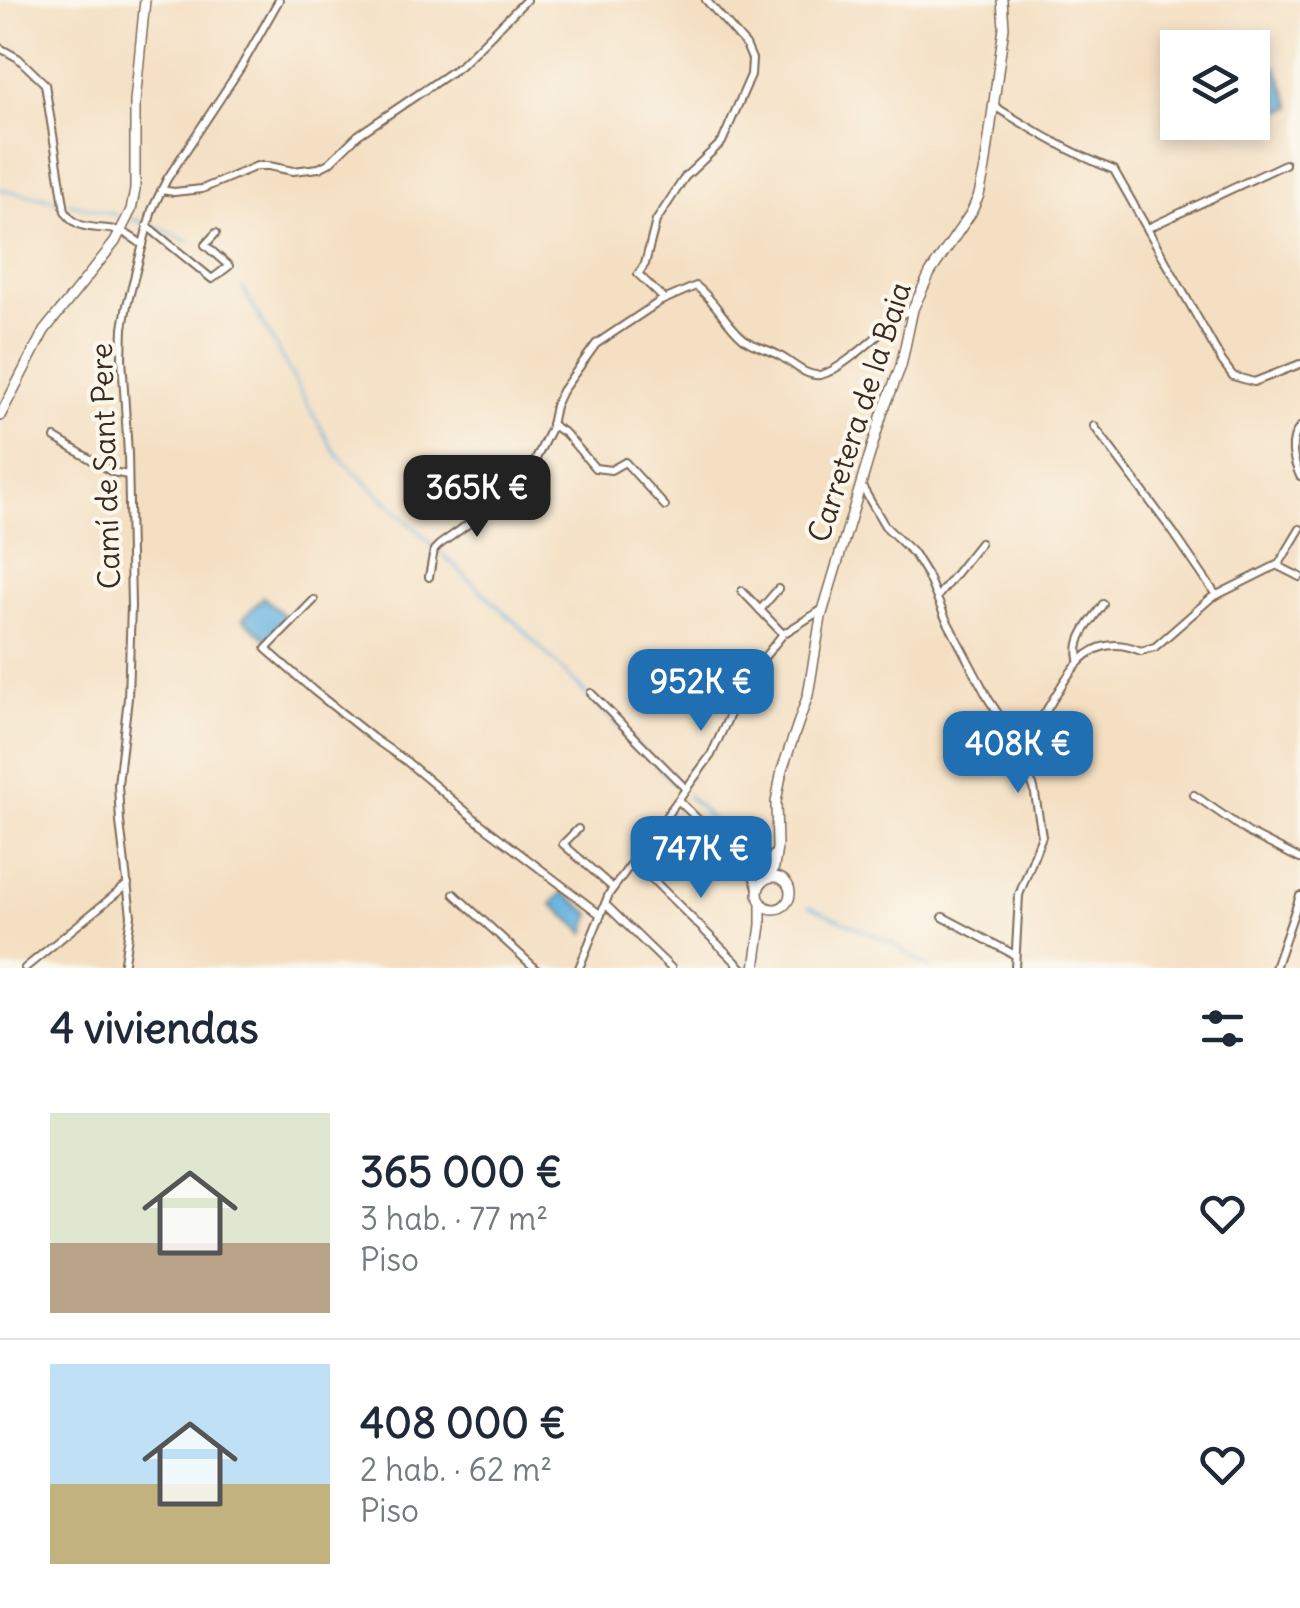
<!DOCTYPE html>
<html lang="es">
<head>
<meta charset="utf-8">
<style>
  :root { --surface:#fff; --page:#f6f6f7; --text:#1f2937; --muted:#747a83; --line:#e0e1e3; --accent:#1f6fb2 }
  body { margin:0; font-family:Delius,sans-serif; background:var(--page); color:var(--text); height:100vh; display:flex; flex-direction:column; font-size:38px; white-space:nowrap }
  * { box-sizing:border-box; margin:0 }
  p { font-size:32px; color:var(--muted) }
  .icon { flex:none; width:55px; height:55px; fill:none; stroke:currentColor; stroke-width:2; stroke-linecap:round; stroke-linejoin:round }
  .map { position:relative; height:968px; overflow:hidden }
  .details { display:flex; flex-direction:column; background:var(--surface); flex:1 }
  .details>* { flex:none }
  .controls { position:absolute; left:1160px; top:30px; display:grid; gap:20px }
  .controls a { display:grid; place-items:center; width:110px; height:110px; border-radius:0px; background:var(--surface); box-shadow:0 5px 15px #0003; font-size:50px }
  .price { position:absolute; translate:-50% -85px; padding:0 22px; border-radius:20px; background:var(--accent); color:#fff; font-size:32px; line-height:65px; filter:drop-shadow(0 2px 5px #0008) }
  .price::after { content:''; position:absolute; left:50%; top:60px; width:30px; height:22px; margin-left:-15px; background:inherit; clip-path:polygon(0 0,100% 0,50% 100%) }
  .price.on { background:#222; color:#fff }
  ul { padding:0; list-style:none }
  li { display:flex; align-items:center; gap:30px; height:250px; padding:0 50px }
  li+li { border-top:2px solid var(--line) }
  li span { display:grid; place-items:center; flex:none; width:280px; height:200px; border-radius:0px; color:#555 }
  li>.icon { margin-inline-start:auto }
  span .icon { width:120px; height:120px; fill:#fffc; stroke-width:1 }
  li b { font-size:42px }
  h2 { display:flex; justify-content:space-between; align-items:center; height:120px; padding:0 50px; font-size:42px }
  .map>svg:first-child { display:block }
  .water { fill:#66b3df; stroke:#506e7e; stroke-width:2.5 }
  .lines { fill:none; stroke-linecap:round; stroke-linejoin:round }
  .stream { stroke:#66b3df; stroke-width:2.5 }
  .minor-casing { stroke:#7c6957; stroke-width:10 }
  .major-casing { stroke:#7c6957; stroke-width:12 }
  .minor { stroke:#fff; stroke-width:6 }
  .major { stroke:#fff; stroke-width:9 }
  .labels { text-anchor:middle; dominant-baseline:central; stroke-width:8; stroke-linejoin:round; paint-order:stroke }
  .street-label { font-size:30px; fill:#3b2a1e; stroke:#fbf7ec }
</style>
</head>
<body>
<div class="map">
<svg width="1300" height="968" viewBox="0 0 1300 968">
  <rect width="100%" height="100%" fill="#fbf7ec"/>
  <filter id="ink" filterUnits="userSpaceOnUse"><feTurbulence type="fractalNoise" baseFrequency=".01" numOctaves="2"/><feDisplacementMap in="SourceGraphic" scale="20" xChannelSelector="R" yChannelSelector="G"/><feConvolveMatrix kernelMatrix="1 2 1 2 8 2 1 2 1" color-interpolation-filters="sRGB"/></filter>
  <filter id="wash" filterUnits="userSpaceOnUse"><feTurbulence type="fractalNoise" baseFrequency=".0048" numOctaves="4" result="noise"/><feDisplacementMap in="SourceGraphic" scale="40" xChannelSelector="R" yChannelSelector="G"/><feGaussianBlur stdDeviation="2.25" result="paint"/><feColorMatrix in="noise" values="0 0 0 0 0 0 0 0 0 0 0 0 0 0 0 0 0 1.4 0 .05"/><feComposite in="paint" operator="in"/></filter>
  <g filter="url(#wash)">
    <rect width="100%" height="100%" fill="#f4dfc2"/>
    <!-- water -->
    <g class="water">
      <path d="M1276,66l16,41 -23,9 -16,-42z"/>
      <path d="M263,597l24,21 -21,21 -23,-20z"/>
      <path d="M563,892l28,22 -6,19 -33,-29z"/>
    </g>
    <g class="lines">
      <!-- stream -->
      <g class="stream">
        <path d="M0,189l60,12"/>
        <path d="M68,203l49,12"/>
        <path d="M132,219l11,3"/>
        <path d="M152,224l36,18"/>
        <path d="M243,288l53,95"/>
        <path d="M297,385l34,61 12,15 91,85"/>
        <path d="M439,551l82,77 161,163"/>
        <path d="M688,796l66,66"/>
        <path d="M809,906l85,38 35,24"/>
      </g>
    </g>
  </g>
  <g filter="url(#ink)">
    <g class="lines">
      <!-- minor casing -->
      <g class="minor-casing">
        <g id="minor">
          <path d="M0,48l18,10 27,26 20,127c13,22 33,14 55,20 8,3 16,9 23,14"/>
          <path d="M994,106c39,24 77,47 120,64l108,191 11,15 21,6 46,-18"/>
          <path d="M161,190l13,2 28,-3 55,-23h12l24,5 26,-3 10,-5 29,-28 102,-69 66,-66"/>
          <path d="M147,226l65,53 17,-13 -24,-21 11,-12"/>
          <path d="M1148,228l137,-64"/>
          <path d="M664,299l-26,-25 7,-10 11,-43 29,-44 37,-35 29,-67 1,-16 -6,-14 -40,-45"/>
          <path d="M551,424l15,10 29,34 16,2 14,-8 40,44"/>
          <path d="M1094,426l79,106 43,63"/>
          <path d="M1300,427c-12,15 -7,33 0,49"/>
          <path d="M55,438l57,34 16,3"/>
          <path d="M861,485l24,41 29,28 13,21 18,42 44,83 18,27 27,61 8,48 -23,59 -4,73"/>
          <path d="M513,496l20,-31 17,-35 5,-24 7,-15 34,-47 63,-42 37,-16c19,14 29,37 47,52 10,9 24,10 35,17 13,6 27,22 42,20 20,-3 66,-47 82,-61l11,-5"/>
          <path d="M1278,566l22,11"/>
          <path d="M429,577l5,-27 5,-5 71,-51"/>
          <path d="M742,591l41,43"/>
          <path d="M938,596l42,-53"/>
          <path d="M314,600l-48,49 48,42 59,47 33,23 75,63 120,91"/>
          <path d="M760,610l18,-21"/>
          <path d="M1079,659c-5,-23 13,-37 24,-55"/>
          <path d="M591,693l95,96"/>
          <path d="M1018,750c10,-13 20,-26 28,-39 23,-37 43,-83 95,-60l14,-4 56,-49 68,-34 21,-35"/>
          <path d="M1194,795l55,38 51,26"/>
          <path d="M679,801l72,70 14,8"/>
          <path d="M578,829l-15,15 50,44"/>
          <path d="M634,861l108,107"/>
          <path d="M747,864c13,3 20,0 27,-11"/>
          <path d="M752,873l6,18"/>
          <path d="M454,894l81,74"/>
          <path d="M605,904l66,64"/>
          <path d="M943,917l72,38"/>
          <path d="M25,968l103,-84"/>
          <path d="M123,968l8,-52 -11,-94 -2,-38 10,-86 3,-92 -3,-152 -6,-96 1,-30 4,-23 25,-95 15,-31 74,-112 38,-67"/>
          <path d="M579,968l30,-74 102,-139 35,-75 37,-46 40,-25"/>
          <path d="M1275,968l25,-72"/>
        </g>
      </g>
      <!-- major casing -->
      <g class="major-casing">
        <g id="major">
          <path d="M0,416l44,-85 71,-89 16,-32 4,-20v-88l10,-102"/>
          <circle cx="774" cy="893" r="16"/>
          <path d="M770,877l4,-10 3,-19 -1,-46 6,-32 26,-75 13,-78 61,-203 19,-48 12,-57 17,-36 41,-60 8,-18 6,-27 19,-141 -2,-27"/>
          <path d="M755,968l6,-43v-23"/>
        </g>
      </g>
      <!-- minor -->
      <use href="#minor" class="minor"/>
      <!-- major -->
      <use href="#major" class="major"/>
    </g>
  </g>
  <g class="labels">
    <!-- street labels -->
    <g class="street-label">
      <text transform="translate(859 412) rotate(-72)">Carretera de la Baia</text>
      <text transform="translate(105 466) rotate(-92)">Camí de Sant Pere</text>
    </g>
  </g>
</svg>
<div class="controls">
<a><svg class="icon" aria-label="layers" viewBox="0 0 24 24"><path d="M12 4l9 5-9 5-9-5zM3 14l9 5 9-5"/></svg></a>
</div>
<b class="price on" style="left:477px;top:540px">365K €</b>
<b class="price" style="left:701px;top:734px">952K €</b>
<b class="price" style="left:1018px;top:796px">408K €</b>
<b class="price" style="left:701px;top:901px">747K €</b>
</div>
<section class="details">
<h2>4 viviendas<svg class="icon" aria-label="filters" viewBox="0 0 24 24"><path d="M4 7h16M4 17h16"/><circle cx="9" cy="7" r="2"/><circle cx="15" cy="17" r="2"/></svg></h2>
<ul>
<li><span style="background:linear-gradient(#dfe7d0 65%,#b9a48a 0)"><svg class="icon" aria-label="home" viewBox="0 0 24 24"><path d="M3 11l9-7 9 7M6 9v11h12V9"/></svg></span><div><b>365 000 €</b><p>3 hab. · 77 m²</p><p>Piso</p></div><svg class="icon" aria-label="heart" viewBox="0 0 24 24"><path d="M12 20l-8-8c-3-5 5-10 8-4 3-6 11-1 8 4z"/></svg></li>
<li><span style="background:linear-gradient(#bfe0f5 60%,#c2b280 0)"><svg class="icon" aria-label="home" viewBox="0 0 24 24"><path d="M3 11l9-7 9 7M6 9v11h12V9"/></svg></span><div><b>408 000 €</b><p>2 hab. · 62 m²</p><p>Piso</p></div><svg class="icon" aria-label="heart" viewBox="0 0 24 24"><path d="M12 20l-8-8c-3-5 5-10 8-4 3-6 11-1 8 4z"/></svg></li>
</ul>
</section>
</body>
</html>
